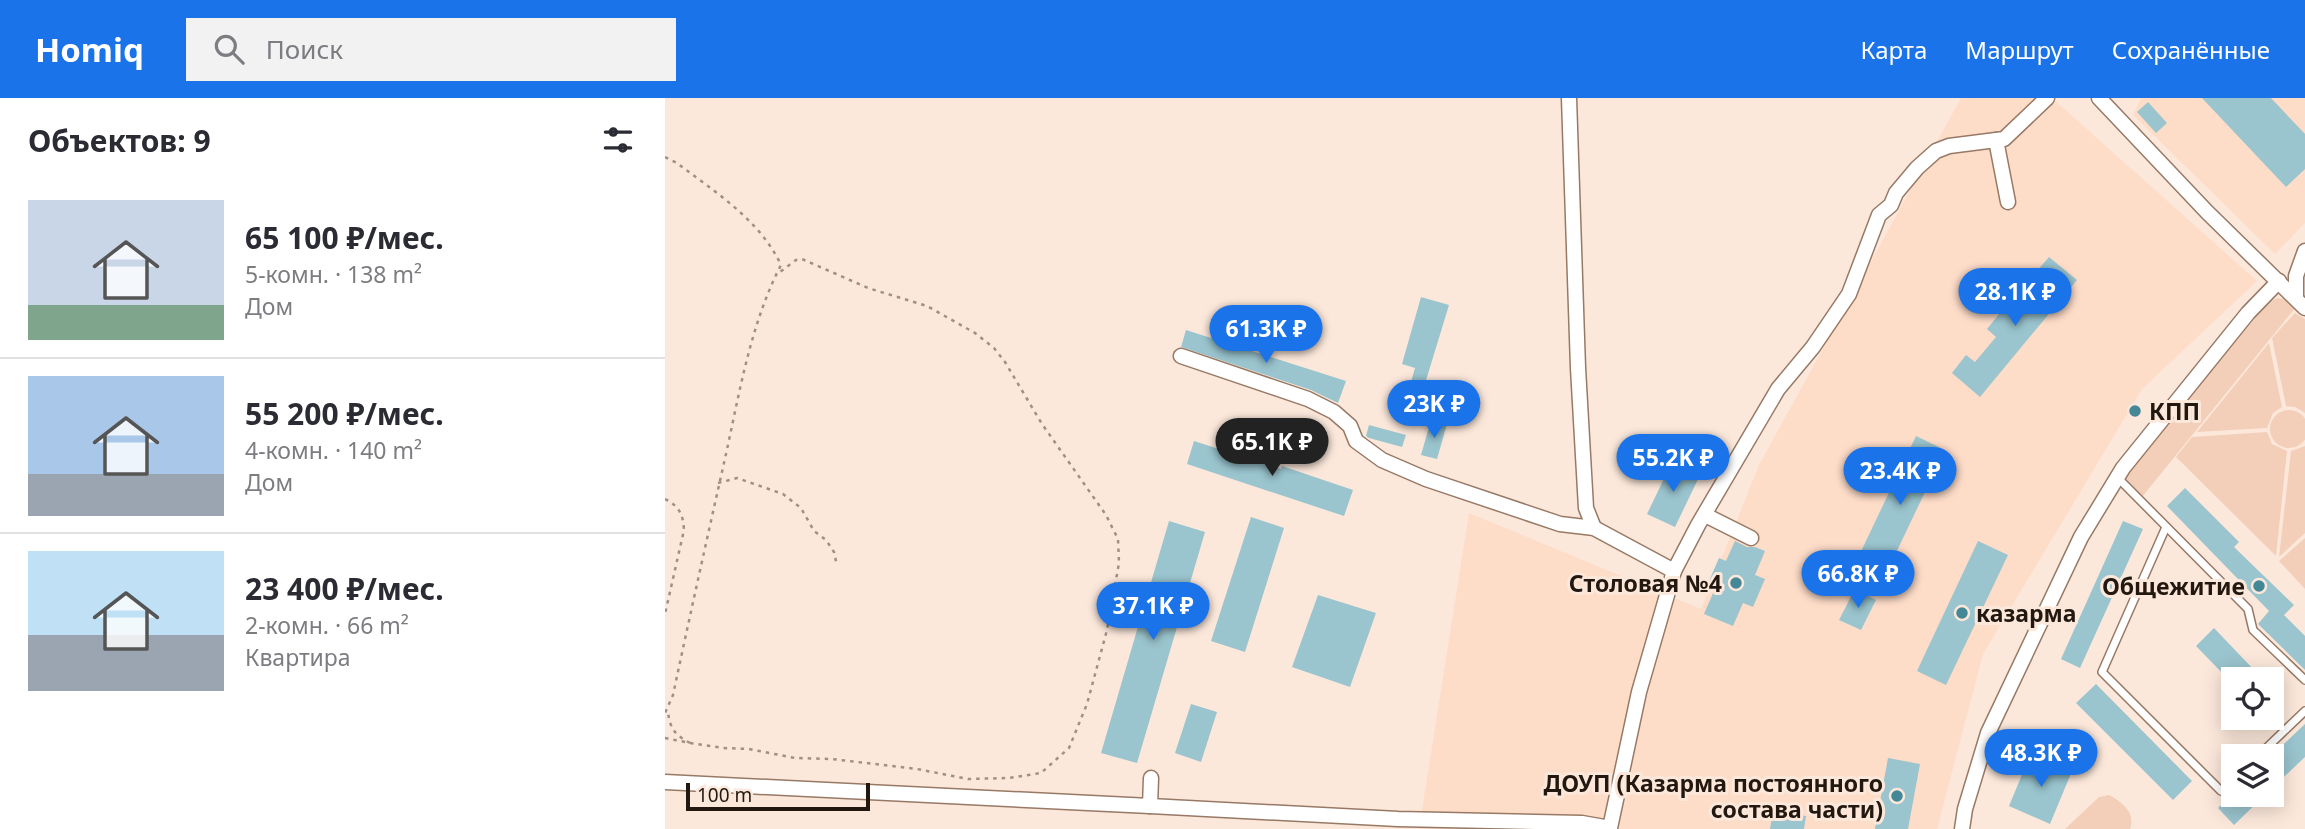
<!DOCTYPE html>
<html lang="ru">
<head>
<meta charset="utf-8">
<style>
  :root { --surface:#fff; --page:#f2f2f3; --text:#2b2b33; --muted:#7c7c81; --line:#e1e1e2; --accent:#1a73e8 }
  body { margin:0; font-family:"Noto Sans",sans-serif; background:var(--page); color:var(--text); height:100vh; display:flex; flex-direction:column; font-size:26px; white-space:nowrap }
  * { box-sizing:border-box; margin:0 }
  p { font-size:23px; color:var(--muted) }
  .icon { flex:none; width:38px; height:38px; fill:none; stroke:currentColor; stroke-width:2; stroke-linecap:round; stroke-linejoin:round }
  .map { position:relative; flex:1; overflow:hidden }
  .side { display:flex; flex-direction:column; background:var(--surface); width:665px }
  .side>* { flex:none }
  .controls { position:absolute; left:1556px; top:569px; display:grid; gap:14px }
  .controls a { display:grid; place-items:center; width:63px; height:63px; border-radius:0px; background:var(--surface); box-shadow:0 4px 18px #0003; font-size:35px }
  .scale { position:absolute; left:21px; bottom:18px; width:184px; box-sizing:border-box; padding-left:7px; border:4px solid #231810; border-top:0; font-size:19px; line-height:24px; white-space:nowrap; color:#231810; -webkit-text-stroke:5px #fce8db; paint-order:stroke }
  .price { position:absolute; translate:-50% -60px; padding:0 16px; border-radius:24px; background:var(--accent); color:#fff; font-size:23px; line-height:46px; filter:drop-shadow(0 2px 4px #0008) }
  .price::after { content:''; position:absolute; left:50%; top:42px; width:21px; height:16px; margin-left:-10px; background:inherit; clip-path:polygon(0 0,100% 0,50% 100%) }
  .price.current { background:#222; color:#fff }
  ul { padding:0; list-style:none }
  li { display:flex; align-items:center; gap:21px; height:175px; padding:0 28px }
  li+li { border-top:2px solid var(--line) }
  li span { display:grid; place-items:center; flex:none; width:196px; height:140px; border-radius:0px; color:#555 }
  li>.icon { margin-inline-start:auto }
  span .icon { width:84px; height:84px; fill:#fffc; stroke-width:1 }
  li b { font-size:30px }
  h2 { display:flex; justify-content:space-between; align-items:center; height:84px; padding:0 28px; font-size:30px }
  header { display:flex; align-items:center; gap:42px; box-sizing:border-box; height:98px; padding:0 35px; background:var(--accent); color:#fff }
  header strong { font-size:33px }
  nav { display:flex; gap:38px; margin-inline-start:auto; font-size:24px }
  .search { width:490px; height:63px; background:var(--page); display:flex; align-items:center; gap:18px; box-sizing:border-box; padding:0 24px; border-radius:0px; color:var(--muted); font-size:26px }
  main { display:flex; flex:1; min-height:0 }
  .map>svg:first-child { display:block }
  .built { fill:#fddcc8 }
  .green { fill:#f3cfb9 }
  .building { fill:#9ac4ce }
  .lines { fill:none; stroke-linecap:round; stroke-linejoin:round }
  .lane-casing { stroke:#977965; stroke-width:10 }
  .street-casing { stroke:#977965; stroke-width:17 }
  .path { stroke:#a08f85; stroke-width:2.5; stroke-dasharray:3.5 5; stroke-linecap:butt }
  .lane { stroke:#fff; stroke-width:7 }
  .street { stroke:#fff; stroke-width:14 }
  .poi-dot { fill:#448796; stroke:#fce8db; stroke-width:2.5 }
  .labels { text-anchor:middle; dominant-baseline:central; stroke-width:6; stroke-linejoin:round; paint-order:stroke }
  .poi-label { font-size:23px; font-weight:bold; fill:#231810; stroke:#fce8db; text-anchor:end }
</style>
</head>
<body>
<header>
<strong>Homiq</strong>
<div class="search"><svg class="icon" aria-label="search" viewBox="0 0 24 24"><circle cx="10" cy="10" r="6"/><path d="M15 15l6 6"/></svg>Поиск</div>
<nav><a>Карта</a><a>Маршрут</a><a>Сохранённые</a></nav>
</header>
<main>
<section class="side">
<h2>Объектов: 9<svg class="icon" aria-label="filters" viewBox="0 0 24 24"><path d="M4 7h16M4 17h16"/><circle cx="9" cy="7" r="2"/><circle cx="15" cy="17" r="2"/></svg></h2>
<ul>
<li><span style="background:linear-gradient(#c9d6e8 75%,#7fa58c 0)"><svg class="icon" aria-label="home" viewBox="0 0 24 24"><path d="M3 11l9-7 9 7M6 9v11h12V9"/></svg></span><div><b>65 100 ₽/мес.</b><p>5-комн. · 138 m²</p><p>Дом</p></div></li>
<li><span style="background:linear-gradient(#a9c7e8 70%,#9aa5b1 0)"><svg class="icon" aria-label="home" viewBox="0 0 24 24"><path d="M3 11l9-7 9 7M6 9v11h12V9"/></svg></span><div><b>55 200 ₽/мес.</b><p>4-комн. · 140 m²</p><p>Дом</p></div></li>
<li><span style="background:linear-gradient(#bfe0f5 60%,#9aa5b1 0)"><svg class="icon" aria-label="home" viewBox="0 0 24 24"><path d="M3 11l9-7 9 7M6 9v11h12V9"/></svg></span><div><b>23 400 ₽/мес.</b><p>2-комн. · 66 m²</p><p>Квартира</p></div></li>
</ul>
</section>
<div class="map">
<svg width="1640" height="731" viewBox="0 0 1640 731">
  <rect width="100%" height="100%" fill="#fce8db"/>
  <!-- built -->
  <g class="built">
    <path d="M1296,0h91l205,183 -115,108 -159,265 -46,175h-518l50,-316 232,96 58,-144z"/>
    <path d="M1476,0h164v125l-30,31 -142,-139z"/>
  </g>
  <!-- green -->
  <g class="green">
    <path d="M1612,200l7,1 12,8 -154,190 -17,-17 24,-44 50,-51 68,-81z"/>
    <path d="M1630,215l10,6v94l-10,-6 -9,-1 -14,-68z"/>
    <path d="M1604,245l13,64 -9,6 -6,15 -70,4z"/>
    <circle cx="1624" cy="331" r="19"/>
    <path d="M1602,334l5,12 15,7 -11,105 -100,-99 16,-20z"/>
    <path d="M1640,348v87l-26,24 12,-106z"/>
    <path d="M1640,440v51l-26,-28z"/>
    <path d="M1444,697c13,7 27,18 21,34h-65l34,-32z"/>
  </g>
  <!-- building -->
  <g class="building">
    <path d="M1537,0h69l34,36v35l-19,18z"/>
    <path d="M1483,4l19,21 -11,10 -19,-21z"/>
    <path d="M1384,159l28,23 -97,117 -28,-24 14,-18 9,7 21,-25 -9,-8 26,-32 10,8 21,-26 -8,-7z"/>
    <path d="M756,199l28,8 -29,95 -13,-4 8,-28 -13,-4z"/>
    <path d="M521,232l160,51 -8,22 -27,-13 -130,-43z"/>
    <path d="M766,322l16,4 -10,35 -16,-4z"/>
    <path d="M704,327l37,10 -4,12 -33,-9 -3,-2z"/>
    <path d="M1251,338l29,14 -61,128 -29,-14z"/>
    <path d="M529,343l87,28 1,-3 71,24 -9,26 -157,-52z"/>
    <path d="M1007,364l28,13 -25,52 -28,-13z"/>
    <path d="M1520,390l54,54 -5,5 60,58 -10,10 21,21v34l-47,-46 11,-13 -102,-105z"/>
    <path d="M586,419l33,11 -39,124 -34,-11z"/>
    <path d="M504,423l36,11 -68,231 -36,-10z"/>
    <path d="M1458,423l20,8 -63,139 -19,-9z"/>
    <path d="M1070,443l12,6h8l10,4 -10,24 10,4 -12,28 -10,-4 -10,23 -29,-12 10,-23 -8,-3 13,-30 7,3z"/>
    <path d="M1313,443l30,14 -62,130 -29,-14z"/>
    <path d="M1190,491l21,11 -15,30 -22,-10z"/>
    <path d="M653,497l58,18 -26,74 -58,-20z"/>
    <path d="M1549,530l43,45 -7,6h-22l-32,-33z"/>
    <path d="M1431,586l96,97 -19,19 -97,-97z"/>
    <path d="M526,606l26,8 -16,50 -26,-9z"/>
    <path d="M1640,626v33l-34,32v-33z"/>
    <path d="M1366,655l41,18 -22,53 -41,-18z"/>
    <path d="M1223,660l32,6 -12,65h-33z"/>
    <path d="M1567,696h34l-32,31 -16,-17z"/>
    <path d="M1108,713l33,5 -2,13h-34z"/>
  </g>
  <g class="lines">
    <!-- lane casing -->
    <g class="lane-casing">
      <g id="lane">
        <path d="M1452,379l131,132 5,21 52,50"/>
        <path d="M1501,429l-64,145 119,119 12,-12"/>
        <path d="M1593,658l47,-45"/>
      </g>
    </g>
    <!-- street casing -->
    <g class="street-casing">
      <g id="street">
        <path d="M904,0l9,270 8,140 8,20"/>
        <path d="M1434,0l108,114 98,96"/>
        <path d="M1331,42l12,62"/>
        <path d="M1631,200v-22l9,-25"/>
        <path d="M516,258l127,43 26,13 16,14 6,15 26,19 44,19 134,45 34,4 80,43"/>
        <path d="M1040,417l46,23"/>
        <path d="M0,684l485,24 1,-28"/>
        <path d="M485,708l248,13 184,4 28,5 29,-136 35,-121 24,-46 80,-136 35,-42 36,-53 30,-79 12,-10 5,-12 21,-25 19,-17 13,-5 55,-7 43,-41"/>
        <path d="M1297,731l3,-20 23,-76 93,-196 42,-69 125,-155 31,-32"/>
      </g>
    </g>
    <!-- path -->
    <g class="path">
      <path d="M0,59l12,6c38,29 83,57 104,102 -30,58 -41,125 -55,189 -18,80 -36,161 -53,241l-8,18"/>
      <path d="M53,385l19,-5 46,16 18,14 13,23 12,9 8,12 3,14"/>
      <path d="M0,401c14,7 18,15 19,31l-19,84"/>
      <path d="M0,640l25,5c-15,-8 -20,-14 -22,-31"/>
      <path d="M25,645l33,5 26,1 46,9 37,1 85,10 51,10 41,-1 32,-5 28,-25 18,-44 20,-74 12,-67 -1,-24 -12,-24 -64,-91 -37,-62 -11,-14 -19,-15 -48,-27 -59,-18 -66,-29 -6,1 -20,15"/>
    </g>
    <!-- lane -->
    <use href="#lane" class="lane"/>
    <!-- street -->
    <use href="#street" class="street"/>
  </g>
  <!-- markers -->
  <g class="poi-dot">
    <circle cx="1470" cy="313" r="7"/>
    <circle cx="1071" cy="485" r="7"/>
    <circle cx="1594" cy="488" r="7"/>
    <circle cx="1297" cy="515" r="7"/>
    <circle cx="1232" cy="698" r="7"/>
  </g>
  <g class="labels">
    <!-- poi labels -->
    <g class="poi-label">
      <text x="1484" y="313" text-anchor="start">КПП</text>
      <text x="1057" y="485">Столовая №4</text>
      <text x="1580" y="488">Общежитие</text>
      <text x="1311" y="515" text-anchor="start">казарма</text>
      <text x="1218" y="685">ДОУП (Казарма постоянного<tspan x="1218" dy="26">состава части)</tspan></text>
    </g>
  </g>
</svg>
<div class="controls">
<a><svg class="icon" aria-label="locate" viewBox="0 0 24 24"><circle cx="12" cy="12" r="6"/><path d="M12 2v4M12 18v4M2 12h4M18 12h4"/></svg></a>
<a><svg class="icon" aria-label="layers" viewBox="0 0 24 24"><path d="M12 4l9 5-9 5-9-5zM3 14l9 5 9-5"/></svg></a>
</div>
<div class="scale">100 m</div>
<b class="price" style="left:1350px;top:230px">28.1K ₽</b>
<b class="price" style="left:601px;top:267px">61.3K ₽</b>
<b class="price" style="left:769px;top:342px">23K ₽</b>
<b class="price current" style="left:607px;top:380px">65.1K ₽</b>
<b class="price" style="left:1008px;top:396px">55.2K ₽</b>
<b class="price" style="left:1235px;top:409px">23.4K ₽</b>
<b class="price" style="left:1193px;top:512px">66.8K ₽</b>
<b class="price" style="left:488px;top:544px">37.1K ₽</b>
<b class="price" style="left:1376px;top:691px">48.3K ₽</b>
</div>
</main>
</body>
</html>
